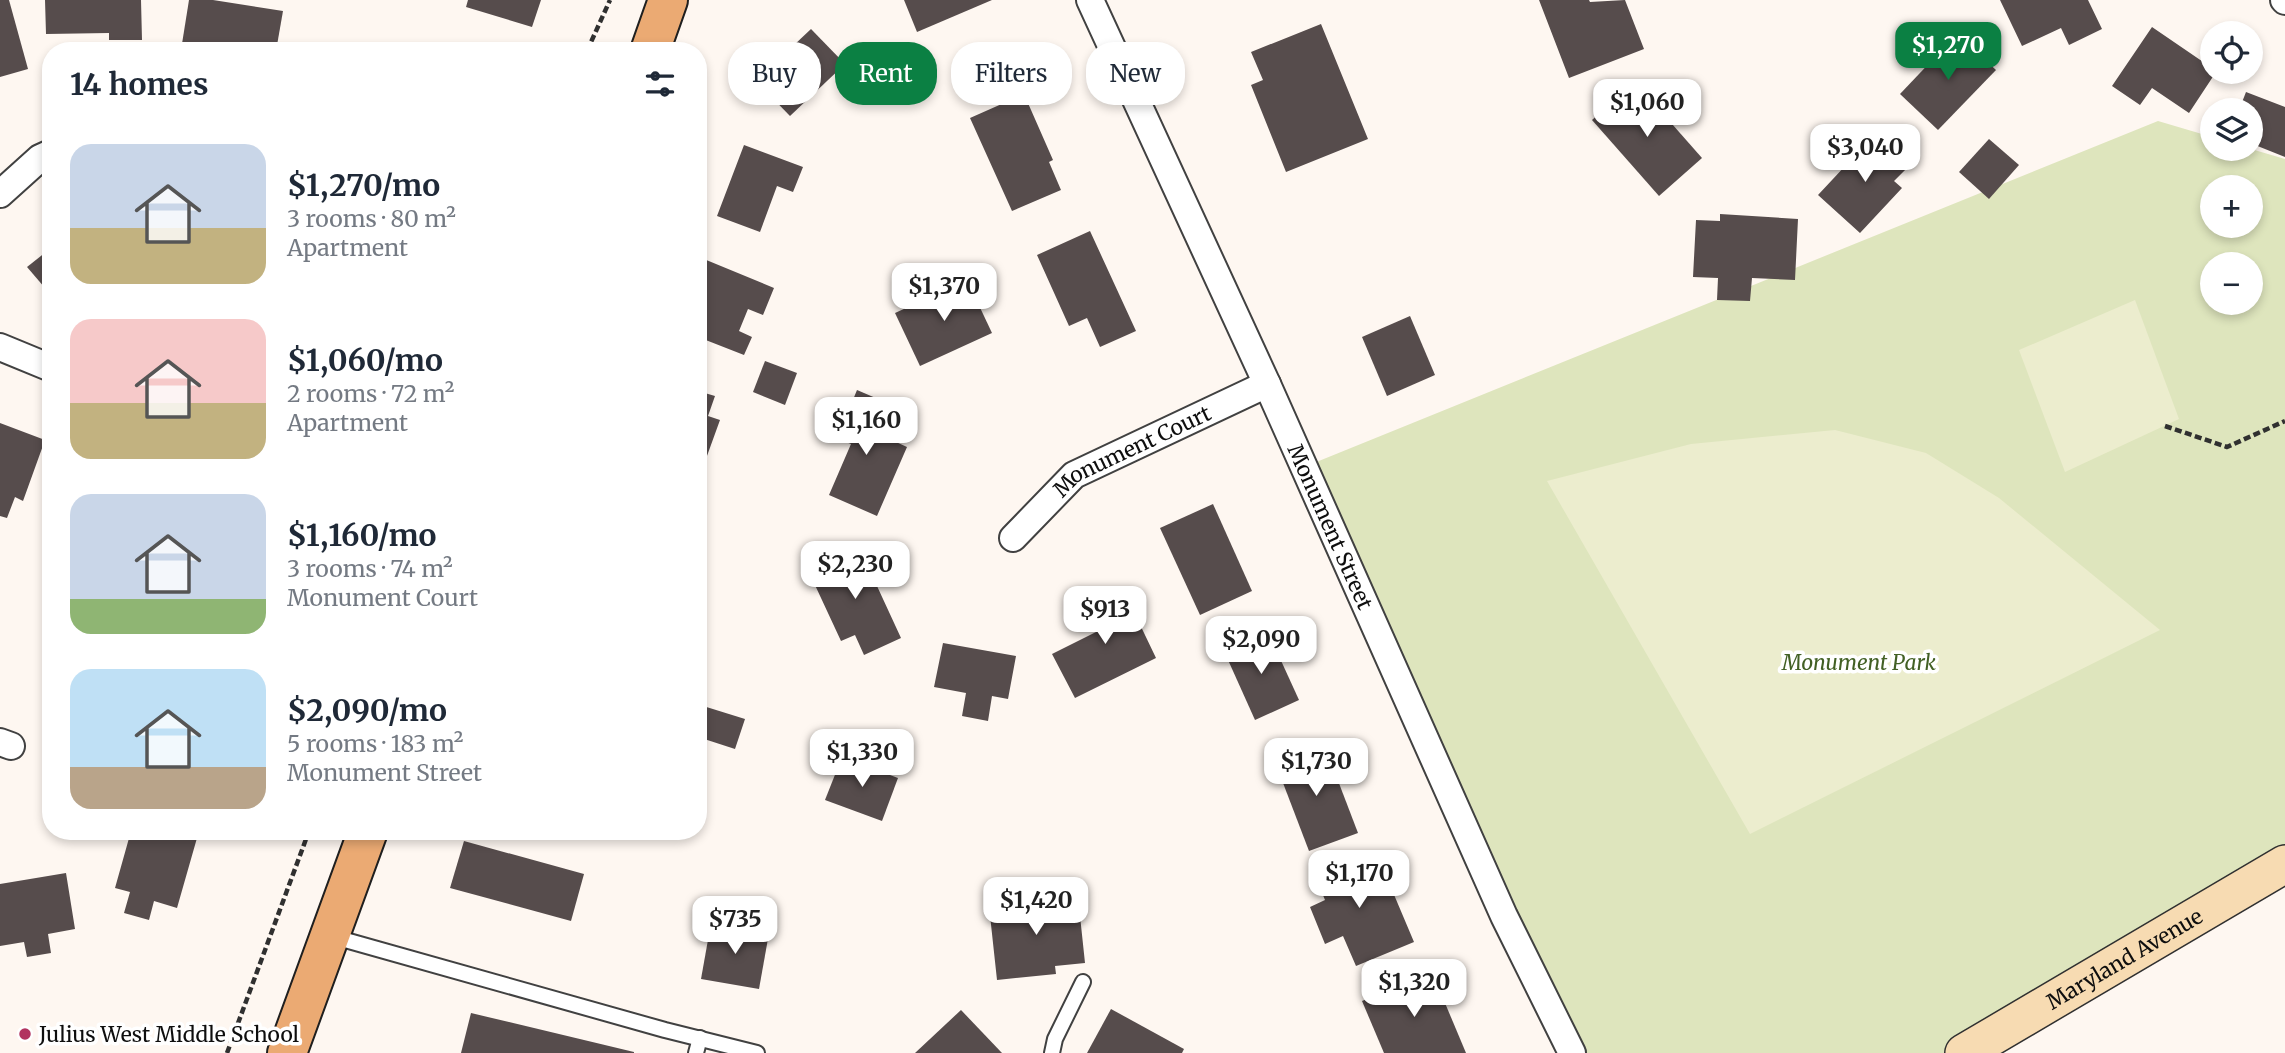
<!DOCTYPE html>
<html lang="en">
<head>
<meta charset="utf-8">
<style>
  :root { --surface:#fff; --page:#f6f6f7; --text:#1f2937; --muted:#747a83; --accent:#0b8043 }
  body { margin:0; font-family:Merriweather,serif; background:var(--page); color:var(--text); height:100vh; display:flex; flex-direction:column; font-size:26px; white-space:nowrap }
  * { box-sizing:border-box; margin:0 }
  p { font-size:23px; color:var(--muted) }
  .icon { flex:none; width:38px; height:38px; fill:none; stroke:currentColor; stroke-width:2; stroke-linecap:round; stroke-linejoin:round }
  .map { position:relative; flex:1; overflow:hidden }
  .side { position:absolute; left:42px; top:42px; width:665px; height:798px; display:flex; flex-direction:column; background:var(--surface); border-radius:28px; box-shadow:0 4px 10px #0003 }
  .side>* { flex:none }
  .banner { position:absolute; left:728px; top:42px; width:665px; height:63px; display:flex; gap:14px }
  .buttons { position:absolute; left:2200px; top:21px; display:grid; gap:14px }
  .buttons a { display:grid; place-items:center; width:63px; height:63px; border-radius:50%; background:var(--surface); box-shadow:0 4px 10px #0003; font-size:35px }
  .price { position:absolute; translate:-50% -60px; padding:0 16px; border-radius:14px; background:#fff; color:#222; font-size:23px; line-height:46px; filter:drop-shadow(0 2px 4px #0008) }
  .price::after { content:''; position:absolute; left:50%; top:42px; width:21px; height:16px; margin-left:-10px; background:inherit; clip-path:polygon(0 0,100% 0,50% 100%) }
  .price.current { background:var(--accent); color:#fff }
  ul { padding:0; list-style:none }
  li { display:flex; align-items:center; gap:21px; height:175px; padding:0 28px }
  li span { display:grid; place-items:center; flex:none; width:196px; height:140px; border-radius:21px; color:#555 }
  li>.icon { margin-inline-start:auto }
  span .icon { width:84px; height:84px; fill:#fffc; stroke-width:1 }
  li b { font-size:30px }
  h2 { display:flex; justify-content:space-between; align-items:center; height:84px; padding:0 28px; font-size:30px }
  .chip { padding:0 24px; border-radius:28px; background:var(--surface); box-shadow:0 4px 10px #0003; font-size:24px; line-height:63px }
  .chip.current { background:var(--accent); color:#fff }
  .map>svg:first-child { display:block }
  .green { fill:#dee5bd; fill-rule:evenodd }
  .pitch { fill:#ecedce }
  .building { fill:#564c4c }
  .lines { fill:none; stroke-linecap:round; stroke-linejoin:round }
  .lane-casing { stroke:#414141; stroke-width:18 }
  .street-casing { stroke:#414141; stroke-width:30 }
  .secondary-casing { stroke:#303030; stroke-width:40 }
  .primary-casing { stroke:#1f1f1f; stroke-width:42 }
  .path { stroke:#303030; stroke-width:4.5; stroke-dasharray:7 3.5; stroke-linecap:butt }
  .lane { stroke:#fff; stroke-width:14 }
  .street { stroke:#fff; stroke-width:26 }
  .secondary { stroke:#f7dbb2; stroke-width:37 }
  .primary { stroke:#ebaa73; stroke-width:38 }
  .poi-dot { fill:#b1335f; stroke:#fff; stroke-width:2.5 }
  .labels { text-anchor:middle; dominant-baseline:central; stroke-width:7; stroke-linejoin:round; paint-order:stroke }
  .street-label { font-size:21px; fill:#0e0e0e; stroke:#fff }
  .park-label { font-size:21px; font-style:italic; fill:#426024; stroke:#fff }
  .poi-label { font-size:21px; fill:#0e0e0e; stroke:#fff; text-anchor:start }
</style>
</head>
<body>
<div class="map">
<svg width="2285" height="1053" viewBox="0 0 2285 1053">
  <rect width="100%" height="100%" fill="#fef7f1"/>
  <!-- green -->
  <path class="green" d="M2158,121l54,16v12h39l34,10v705l-321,189h-392l-268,-586zM2212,187h38v39h-38zM2212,264h38v39h-38z"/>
  <!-- pitch -->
  <g class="pitch">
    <path d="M2135,300l44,119 -114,53 -46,-122z"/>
    <path d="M1835,430l91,23 73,45 161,132 -410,204 -203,-353 144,-37z"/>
  </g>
  <!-- building -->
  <g class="building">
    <path d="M0,0h9l19,69 -28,8z"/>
    <path d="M45,0h96l1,40h-33v-7l-63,1z"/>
    <path d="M189,0h24l70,11 -7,40 -95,-1z"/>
    <path d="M468,0h73l-9,27 -66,-20z"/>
    <path d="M904,0h88l-75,32z"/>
    <path d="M1539,0h50l1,2 35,-2 19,49 -75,29z"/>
    <path d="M2000,0h88l14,29 -33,16 -8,-17 -39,18z"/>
    <path d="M1321,24l47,115 -82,33 -35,-87 12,-5 -12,-28z"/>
    <path d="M2152,27l60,41v4h4l-27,41 -37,-25 -12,17 -28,-19z"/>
    <path d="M811,29l34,35 -55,52 -34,-35z"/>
    <path d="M1957,34l39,36 -58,60 -38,-36z"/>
    <path d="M1635,82l67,76 -43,38 -67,-76z"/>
    <path d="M2246,92l39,15v50l-35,-14v-33h-11z"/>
    <path d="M1024,94l29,66 -4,2 12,28 -49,21 -42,-93z"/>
    <path d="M1875,134l34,32 -15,15 8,7 -42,45 -42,-38z"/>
    <path d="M1989,139l30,26 -30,34 -30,-27z"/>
    <path d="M744,145l59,22 -10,25 -16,-6 -17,46 -43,-16z"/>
    <path d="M1720,214l78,5 -3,61 -43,-2 -2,23 -33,-1 1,-22 -25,-1 3,-57 24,1z"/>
    <path d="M1090,231l46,100 -36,16 -13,-29 -18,8 -32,-71z"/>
    <path d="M51,248v47l-24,-28z"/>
    <path d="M699,257l75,31 -11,27 -15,-6 -9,22 13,6 -8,18 -46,-18z"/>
    <path d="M967,280l25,53 -72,33 -25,-53z"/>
    <path d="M1410,316l25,59 -48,21 -25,-59z"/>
    <path d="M765,361l32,12 -12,32 -32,-13z"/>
    <path d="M857,390l28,12 -13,29 35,16 -30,69 -48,-21 22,-51 -18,-7 11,-27 4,2z"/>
    <path d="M698,391l17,5 -7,20 12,4 -21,58z"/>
    <path d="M0,423l45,17 -22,61 -8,-4 -8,21 -7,-2z"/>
    <path d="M1213,504l39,87 -52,24 -40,-87z"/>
    <path d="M859,547l42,91 -37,17 -9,-20 -14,6 -33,-71z"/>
    <path d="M1122,587l34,71 -81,40 -23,-44 46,-23 -13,-26z"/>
    <path d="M1268,632l31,68 -44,20 -31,-69z"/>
    <path d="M943,643l73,13 -8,43 -16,-3 -4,25 -26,-5 4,-23 -32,-6z"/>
    <path d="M700,705l45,14 -10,30 -37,-12z"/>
    <path d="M1324,744l34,89 -49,18 -34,-89z"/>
    <path d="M842,757l56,21 -16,43 -57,-21z"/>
    <path d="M131,831h68l-22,77 -23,-7 -5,19 -25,-7 6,-21 -15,-4z"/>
    <path d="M464,841l120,33 -13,47 -121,-33z"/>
    <path d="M1358,852l11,26 15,-7 30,71 -58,24 -13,-30 -18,8 -15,-37 15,-7 -12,-29z"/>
    <path d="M66,873l9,56 -27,5 3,19 -24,4 -3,-15 -24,4v-62z"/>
    <path d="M1078,897l7,66 -30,3 1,8 -59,6 -8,-74z"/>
    <path d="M711,923l58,10 -10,56 -58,-10z"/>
    <path d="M1432,972l34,81h-82l-22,-52z"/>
    <path d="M1111,1009l73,40 -2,4h-95z"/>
    <path d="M961,1010l41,43h-87z"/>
    <path d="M471,1013l163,39v1h-173z"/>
  </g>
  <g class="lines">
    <!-- lane casing -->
    <g class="lane-casing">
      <g id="lane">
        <path d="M331,936l334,94 92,23"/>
        <path d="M696,1053l4,-15"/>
        <path d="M1052,1053l3,-14 28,-57"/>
      </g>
    </g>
    <!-- street casing -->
    <g class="street-casing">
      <g id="street">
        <path id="s1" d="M1090,0l177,384 237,532 68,137"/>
        <path d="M2284,0l1,1"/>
        <path d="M0,194l40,-36 11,-5"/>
        <path d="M0,347l51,21"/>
        <path id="s2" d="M1013,538l61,-63 193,-91"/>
        <path d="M0,742l11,4"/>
      </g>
    </g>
    <!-- secondary casing -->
    <g class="secondary-casing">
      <g id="secondary">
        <path id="s3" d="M1964,1053l321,-189"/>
      </g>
    </g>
    <!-- primary casing -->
    <g class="primary-casing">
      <g id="primary">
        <path d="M650,51l18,-51"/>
        <path d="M287,1053l81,-222"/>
      </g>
    </g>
    <!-- path -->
    <g class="path">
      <path d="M587,51l23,-51"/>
      <path d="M2165,426l62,21 58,-26"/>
      <path d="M227,1053l82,-222"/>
    </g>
    <!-- lane -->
    <use href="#lane" class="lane"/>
    <!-- street -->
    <use href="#street" class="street"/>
    <!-- secondary -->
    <use href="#secondary" class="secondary"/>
    <!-- primary -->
    <use href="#primary" class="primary"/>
  </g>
  <!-- markers -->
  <circle class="poi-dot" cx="25" cy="1034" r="7"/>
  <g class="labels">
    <!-- street labels -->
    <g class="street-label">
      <text stroke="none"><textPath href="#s2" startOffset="150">Monument Court</textPath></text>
      <text stroke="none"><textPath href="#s1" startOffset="579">Monument Street</textPath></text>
      <text stroke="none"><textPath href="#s3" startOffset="186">Maryland Avenue</textPath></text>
    </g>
    <!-- park labels -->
    <g class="park-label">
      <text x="1859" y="662">Monument Park</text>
    </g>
    <!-- poi labels -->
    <g class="poi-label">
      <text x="39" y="1034">Julius West Middle School</text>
    </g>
  </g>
</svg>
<div class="buttons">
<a><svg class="icon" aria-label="locate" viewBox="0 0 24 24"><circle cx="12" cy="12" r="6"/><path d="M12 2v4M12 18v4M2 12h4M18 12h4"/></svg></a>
<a><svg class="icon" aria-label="layers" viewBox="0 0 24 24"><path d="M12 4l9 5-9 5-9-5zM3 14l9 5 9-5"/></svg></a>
<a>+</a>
<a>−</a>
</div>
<b class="price current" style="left:1948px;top:82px">$1,270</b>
<b class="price" style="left:1647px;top:139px">$1,060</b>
<b class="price" style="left:1865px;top:184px">$3,040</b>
<b class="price" style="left:944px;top:323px">$1,370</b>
<b class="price" style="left:866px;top:457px">$1,160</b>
<b class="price" style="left:855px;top:601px">$2,230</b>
<b class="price" style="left:1105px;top:646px">$913</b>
<b class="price" style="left:1261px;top:676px">$2,090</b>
<b class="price" style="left:862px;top:789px">$1,330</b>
<b class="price" style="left:1316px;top:798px">$1,730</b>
<b class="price" style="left:1359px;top:910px">$1,170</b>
<b class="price" style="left:1036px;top:937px">$1,420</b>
<b class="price" style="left:735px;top:956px">$735</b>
<b class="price" style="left:1414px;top:1019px">$1,320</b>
<div class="banner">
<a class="chip">Buy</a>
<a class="chip current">Rent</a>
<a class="chip">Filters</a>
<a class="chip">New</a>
</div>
<section class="side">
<h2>14 homes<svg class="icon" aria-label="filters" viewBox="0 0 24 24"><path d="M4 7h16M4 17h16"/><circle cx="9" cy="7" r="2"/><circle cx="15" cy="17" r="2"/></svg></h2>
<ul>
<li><span style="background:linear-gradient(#c9d6e8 60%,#c2b280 0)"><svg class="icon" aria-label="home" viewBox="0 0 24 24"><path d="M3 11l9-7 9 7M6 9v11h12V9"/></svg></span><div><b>$1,270/mo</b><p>3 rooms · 80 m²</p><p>Apartment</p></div></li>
<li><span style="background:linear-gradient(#f6c9c9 60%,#c2b280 0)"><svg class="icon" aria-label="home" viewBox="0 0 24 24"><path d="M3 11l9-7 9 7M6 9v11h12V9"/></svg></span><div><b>$1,060/mo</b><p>2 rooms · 72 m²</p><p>Apartment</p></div></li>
<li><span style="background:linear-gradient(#c9d6e8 75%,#8fb573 0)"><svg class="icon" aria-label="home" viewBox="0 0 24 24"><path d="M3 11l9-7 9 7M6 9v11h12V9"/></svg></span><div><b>$1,160/mo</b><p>3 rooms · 74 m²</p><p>Monument Court</p></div></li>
<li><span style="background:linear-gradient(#bfe0f5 70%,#b9a48a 0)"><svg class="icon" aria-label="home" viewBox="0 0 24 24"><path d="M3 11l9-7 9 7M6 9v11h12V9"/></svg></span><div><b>$2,090/mo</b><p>5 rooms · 183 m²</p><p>Monument Street</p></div></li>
</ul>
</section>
</div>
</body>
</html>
